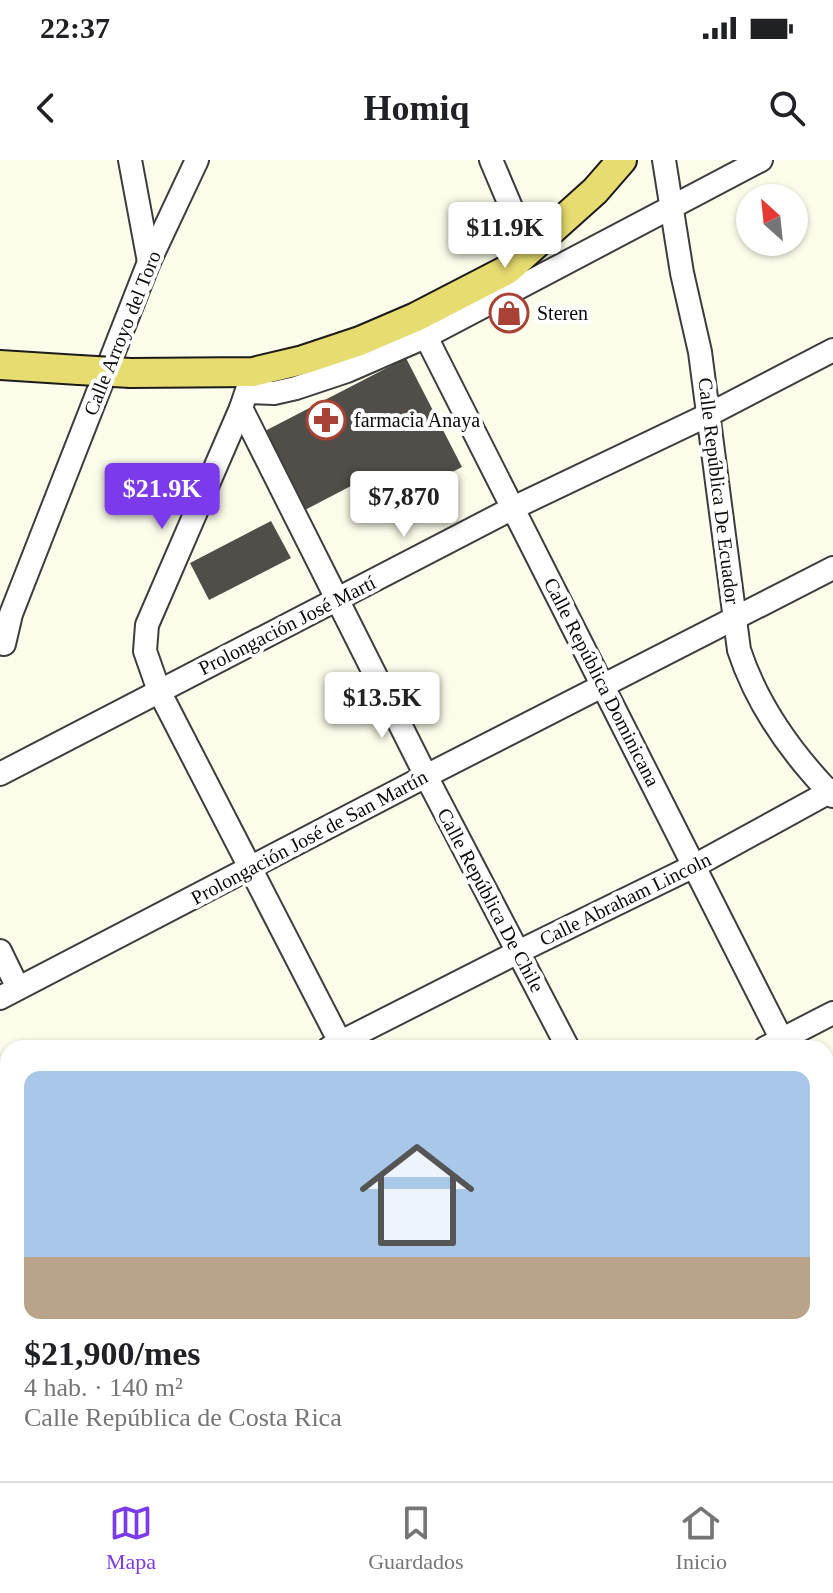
<!DOCTYPE html>
<html lang="es">
<head>
<meta charset="utf-8">
<style>
  :root { --surface:#fff; --page:#f2f2f2; --text:#202124; --muted:#757577; --line:#e0e0e0; --accent:#7c3aed }
  body { margin:0; font-family:Georgia,serif; background:var(--page); color:var(--text); height:100vh; display:flex; flex-direction:column; font-size:30px; white-space:nowrap }
  * { box-sizing:border-box; margin:0 }
  p { font-size:26px; color:var(--muted) }
  .icon { flex:none; width:44px; height:44px; fill:none; stroke:currentColor; stroke-width:2; stroke-linecap:round; stroke-linejoin:round }
  .map { position:relative; flex:1; overflow:hidden }
  .details { position:absolute; left:0px; top:880px; width:834px; height:442px; display:flex; flex-direction:column; background:var(--surface); border-radius:24px 24px 0 0; box-shadow:0 2px 6px #0004 }
  .details>* { flex:none }
  .needle { width:52px; rotate:333deg }
  .fabs { position:absolute; left:736px; top:24px; display:grid; gap:16px }
  .fabs a { display:grid; place-items:center; width:72px; height:72px; border-radius:50%; background:var(--surface); box-shadow:0 2px 6px #0004; font-size:40px }
  .price { position:absolute; translate:-50% -68px; padding:0 18px; border-radius:8px; background:#fff; color:#222; font-size:26px; line-height:52px; filter:drop-shadow(0 2px 4px #0008) }
  .price::after { content:''; position:absolute; left:50%; top:48px; width:24px; height:18px; margin-left:-12px; background:inherit; clip-path:polygon(0 0,100% 0,50% 100%) }
  .price.on { background:var(--accent); color:#fff }
  ul { padding:0; list-style:none }
  li { display:grid; align-content:center; gap:16px; height:424px; padding:0 24px }
  li+li { border-top:2px solid var(--line) }
  li span { display:grid; place-items:center; height:248px; border-radius:16px; color:#555 }
  li>.icon { margin-inline-start:auto }
  span .icon { width:144px; height:144px; fill:#fffc; stroke-width:1 }
  li b { font-size:34px }
  .status { display:flex; justify-content:space-between; align-items:center; height:56px; padding:0 40px; background:var(--surface); direction:ltr }
  .status svg { height:22px; fill:currentColor }
  header { display:flex; justify-content:space-between; align-items:center; height:104px; padding:0 24px; background:var(--surface); font-size:36px; font-weight:800 }
  .tab-bar { display:flex; justify-content:space-around; align-items:center; height:112px; border-top:2px solid var(--line); background:var(--surface); font-size:22px; color:var(--muted) }
  .tab-bar a { display:grid; justify-items:center; gap:4px }
  .tab-bar .on { color:var(--accent) }
  .map>svg:first-child { display:block }
  .building { fill:#514d48 }
  .lines { fill:none; stroke-linecap:round; stroke-linejoin:round }
  .minor-casing { stroke:#3d3d3d; stroke-width:26 }
  .major-casing { stroke:#1b1b1b; stroke-width:32 }
  .minor { stroke:#fff; stroke-width:22 }
  .major { stroke:#e7dc70; stroke-width:28 }
  .major-bridge-casing { stroke:#1b1b1b; stroke-width:32; stroke-linecap:butt }
  .major-bridge { stroke:#e7dc70; stroke-width:28 }
  .labels { text-anchor:middle; dominant-baseline:central; stroke-width:8; stroke-linejoin:round; paint-order:stroke }
  .poi-label { font-size:20px; fill:#0a0a0a; stroke:#fff; text-anchor:start }
  .street-label { font-size:20px; fill:#0a0a0a; stroke:#fff }
</style>
</head>
<body>
<div class="status"><b>22:37</b><svg viewBox="0 0 49 12"><path d="M0 12V9h3v3zM5 12V6h3v6zM10 12V3h3v9zM15 12V0h3v12zM26 1h20v11H26zM47 4h2v5h-2z"/></svg></div>
<header><svg class="icon" aria-label="back" viewBox="0 0 24 24"><path d="M15 5l-7 7 7 7"/></svg>Homiq<svg class="icon" aria-label="search" viewBox="0 0 24 24"><circle cx="10" cy="10" r="6"/><path d="M15 15l6 6"/></svg></header>
<div class="map">
<svg width="833" height="1321" viewBox="0 0 833 1321">
  <rect width="100%" height="100%" fill="#fcfcea"/>
  <!-- building -->
  <g class="building">
    <path d="M406,198l56,109 -73,38 -15,-31 -71,37 -40,-79z"/>
    <path d="M271,361l20,37 -82,42 -19,-37z"/>
  </g>
  <g class="lines">
    <!-- minor casing -->
    <g class="minor-casing">
      <g id="minor">
        <path d="M130,0l19,102"/>
        <path d="M491,0l39,92"/>
        <path d="M664,0l18,113 18,79 39,298c18,55 54,105 94,146"/>
        <path d="M416,157l370,731"/>
        <path d="M253,212l-12,36 -94,217 -2,26 14,40 184,357"/>
        <path d="M247,232l27,1 22,-5 51,-17 78,-34 336,-177"/>
        <path d="M241,248l185,368 142,272"/>
        <path d="M4,484l7,-30 138,-352 48,-102"/>
        <path d="M0,614l511,-265 199,-95 123,-64"/>
        <path d="M0,791l18,37"/>
        <path d="M0,838l426,-222 407,-208"/>
        <path d="M329,888l189,-96 178,-87 137,-75"/>
        <path d="M765,888l68,-35"/>
        <path d="M826,965l7,14"/>
        <path d="M0,1058l8,-4"/>
        <path d="M826,1074l7,-4"/>
        <path d="M0,1281l8,-4"/>
        <path d="M826,1301l7,-4"/>
        <path d="M566,1314l4,7"/>
        <path d="M348,1321l14,-7"/>
        <path d="M788,1321l13,-7"/>
      </g>
    </g>
    <!-- major casing -->
    <g class="major-casing">
      <g id="major">
        <path d="M0,205l79,5"/>
        <path d="M131,213l122,-1 50,-12 57,-19 56,-24 91,-47 88,-79 27,-31"/>
      </g>
    </g>
    <!-- minor -->
    <use href="#minor" class="minor"/>
    <!-- major -->
    <use href="#major" class="major"/>
    <!-- major-bridge casing -->
    <g class="major-bridge-casing">
      <path id="major-bridge" d="M79,210l52,3"/>
    </g>
    <!-- major-bridge -->
    <use href="#major-bridge" class="major-bridge"/>
  </g>
  <!-- icons -->
  <defs>
    <g id="shop-ring" transform="scale(2)"><circle r="9.5" fill="#fff" stroke="#a74235" stroke-width="1.5"/><path d="M-5-2.5h2.3a2.7 3.5 0 0 1 5.4 0H5L5.5 6h-11ZM-1.5-2.5h3a1.5 2.3 0 0 0-3 0Z" fill="#a74235"/></g>
    <g id="pharmacy-ring" transform="scale(2)"><circle r="9.5" fill="#fff" stroke="#a74235" stroke-width="1.5"/><path d="M-2-6h4v4h4v4h-4v4h-4v-4h-4v-4h4Z" fill="#a74235"/></g>
  </defs>
  <g fill-rule="evenodd">
    <use href="#shop-ring" x="509" y="153"/>
    <use href="#pharmacy-ring" x="326" y="260"/>
  </g>
  <g class="labels">
    <!-- poi labels -->
    <g class="poi-label">
      <text x="537" y="153">Steren</text>
      <text x="354" y="260">farmacia Anaya</text>
    </g>
    <!-- street labels -->
    <g class="street-label">
      <text transform="translate(122 173) rotate(-68)">Calle Arroyo del Toro</text>
      <text transform="translate(719 331) rotate(83)">Calle República De Ecuador</text>
      <text transform="translate(287 465) rotate(-27)">Prolongación José Martí</text>
      <text transform="translate(602 522) rotate(63)">Calle República Dominicana</text>
      <text transform="translate(309 677) rotate(-28)">Prolongación José de San Martín</text>
      <text transform="translate(625 739) rotate(-26)">Calle Abraham Lincoln</text>
      <text transform="translate(491 740) rotate(62)">Calle República De Chile</text>
    </g>
  </g>
</svg>
<div class="fabs">
<a><svg class="needle" viewBox="-14 -14 28 28"><path d="M0-13l5 13h-10z" fill="#e53935"/><path d="M0 13l5-13h-10z" fill="#757577"/></svg></a>
</div>
<b class="price" style="left:505px;top:110px">$11.9K</b>
<b class="price on" style="left:162px;top:371px">$21.9K</b>
<b class="price" style="left:404px;top:379px">$7,870</b>
<b class="price" style="left:382px;top:580px">$13.5K</b>
<section class="details">
<ul>
<li><span style="background:linear-gradient(#a9c7e8 75%,#b9a48a 0)"><svg class="icon" aria-label="home" viewBox="0 0 24 24"><path d="M3 11l9-7 9 7M6 9v11h12V9"/></svg></span><div><b>$21,900/mes</b><p>4 hab. · 140 m²</p><p>Calle República de Costa Rica</p></div></li>
</ul>
</section>
</div>
<nav class="tab-bar">
<a class="on"><svg class="icon" aria-label="map" viewBox="0 0 24 24"><path d="M3 6l6-2 6 2 6-2v14l-6 2-6-2-6 2zM9 4v14M15 6v14"/></svg>Mapa</a>
<a><svg class="icon" aria-label="saved" viewBox="0 0 24 24"><path d="M7 4h10v16l-5-4-5 4z"/></svg>Guardados</a>
<a><svg class="icon" aria-label="home" viewBox="0 0 24 24"><path d="M3 11l9-7 9 7M6 9v11h12V9"/></svg>Inicio</a>
</nav>
</body>
</html>
